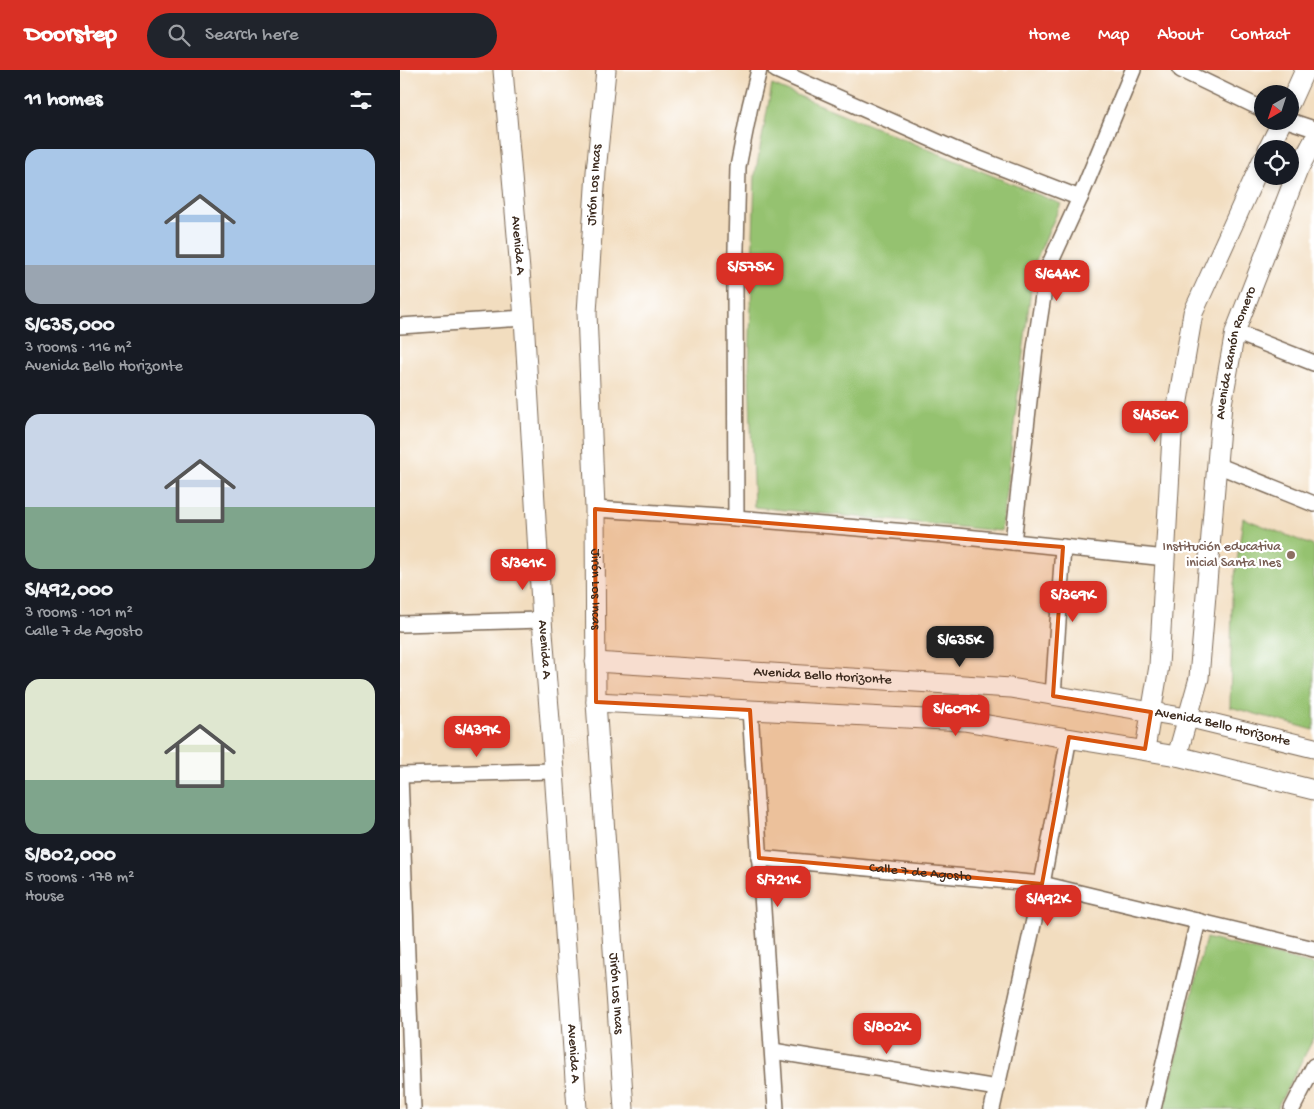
<!DOCTYPE html>
<html lang="en">
<head>
<meta charset="utf-8">
<style>
  :root { --surface:#171b24; --page:#20242c; --text:#f1f3f6; --muted:#9ea1a6; --accent:#d93025 }
  body { margin:0; font-family:"Gochi Hand",sans-serif; background:var(--page); color:var(--text); height:100vh; display:flex; flex-direction:column; font-size:19px; white-space:nowrap }
  * { box-sizing:border-box; margin:0 }
  p { font-size:16px; color:var(--muted) }
  .icon { flex:none; width:28px; height:28px; fill:none; stroke:currentColor; stroke-width:2; stroke-linecap:round; stroke-linejoin:round }
  .map { position:relative; flex:1; overflow:hidden }
  .panel { display:flex; flex-direction:column; background:var(--surface); width:400px }
  .panel>* { flex:none }
  .needle { width:32px; rotate:219deg }
  .buttons { position:absolute; left:854px; top:15px; display:grid; gap:10px }
  .buttons a { display:grid; place-items:center; width:45px; height:45px; border-radius:50%; background:var(--surface); box-shadow:0 2px 8px #0003; font-size:25px }
  .price { position:absolute; translate:-50% -42px; padding:0 11px; border-radius:10px; background:var(--accent); color:#fff; font-size:16px; line-height:32px; filter:drop-shadow(0 1px 2px #0008) }
  .price::after { content:''; position:absolute; left:50%; top:30px; width:15px; height:11px; margin-left:-8px; background:inherit; clip-path:polygon(0 0,100% 0,50% 100%) }
  .price.active { background:#222; color:#fff }
  ul { padding:0; list-style:none }
  li { display:grid; align-content:center; gap:10px; height:265px; padding:0 25px }
  li span { display:grid; place-items:center; height:155px; border-radius:15px; color:#555 }
  li>.icon { margin-inline-start:auto }
  span .icon { width:90px; height:90px; fill:#fffc; stroke-width:1 }
  li b { font-size:21px }
  h2 { display:flex; justify-content:space-between; align-items:center; height:60px; padding:0 25px; font-size:21px }
  header { display:flex; align-items:center; gap:30px; box-sizing:border-box; height:70px; padding:0 25px; background:var(--accent); color:#fff }
  header strong { font-size:24px }
  nav { display:flex; gap:28px; margin-inline-start:auto; font-size:18px }
  .search { width:350px; height:45px; background:var(--page); display:flex; align-items:center; gap:12px; box-sizing:border-box; padding:0 18px; border-radius:28px; color:var(--muted); font-size:19px }
  main { display:flex; flex:1; min-height:0 }
  .map>svg:first-child { display:block }
  .green { fill:#95c270; stroke:#687647 }
  .lines { fill:none; stroke-linecap:round; stroke-linejoin:round }
  .minor-casing { stroke:#7b6956; stroke-width:18 }
  .tertiary-casing { stroke:#7b6956; stroke-width:21 }
  .minor { stroke:#fff; stroke-width:15 }
  .tertiary { stroke:#fff; stroke-width:19 }
  .marked { fill:#d7540e; fill-opacity:0.2; stroke:#d7540e; stroke-width:4; stroke-linejoin:round }
  .education-dot { fill:#8d6e63; stroke:#fff; stroke-width:2 }
  .labels { text-anchor:middle; dominant-baseline:central; stroke-width:4.5; stroke-linejoin:round; paint-order:stroke }
  .street-label { font-size:14px; fill:#3b2a1e; stroke:#fff }
  .education-label { font-size:14px; fill:#785e54; stroke:#fff; text-anchor:end }
</style>
</head>
<body>
<header>
<strong>Doorstep</strong>
<div class="search"><svg class="icon" aria-label="search" viewBox="0 0 24 24"><circle cx="10" cy="10" r="6"/><path d="M15 15l6 6"/></svg>Search here</div>
<nav><a>Home</a><a>Map</a><a>About</a><a>Contact</a></nav>
</header>
<main>
<section class="panel">
<h2>11 homes<svg class="icon" aria-label="filters" viewBox="0 0 24 24"><path d="M4 7h16M4 17h16"/><circle cx="9" cy="7" r="2"/><circle cx="15" cy="17" r="2"/></svg></h2>
<ul>
<li><span style="background:linear-gradient(#a9c7e8 75%,#9aa5b1 0)"><svg class="icon" aria-label="home" viewBox="0 0 24 24"><path d="M3 11l9-7 9 7M6 9v11h12V9"/></svg></span><div><b>S/635,000</b><p>3 rooms · 116 m²</p><p>Avenida Bello Horizonte</p></div></li>
<li><span style="background:linear-gradient(#c9d6e8 60%,#7fa58c 0)"><svg class="icon" aria-label="home" viewBox="0 0 24 24"><path d="M3 11l9-7 9 7M6 9v11h12V9"/></svg></span><div><b>S/492,000</b><p>3 rooms · 101 m²</p><p>Calle 7 de Agosto</p></div></li>
<li><span style="background:linear-gradient(#dfe7d0 65%,#7fa58c 0)"><svg class="icon" aria-label="home" viewBox="0 0 24 24"><path d="M3 11l9-7 9 7M6 9v11h12V9"/></svg></span><div><b>S/802,000</b><p>5 rooms · 178 m²</p><p>House</p></div></li>
</ul>
</section>
<div class="map">
<svg width="914" height="1039" viewBox="0 0 914 1039">
  <rect width="100%" height="100%" fill="#fff"/>
  <filter id="ink" filterUnits="userSpaceOnUse"><feTurbulence type="fractalNoise" baseFrequency=".02" numOctaves="2"/><feDisplacementMap in="SourceGraphic" scale="10" xChannelSelector="R" yChannelSelector="G"/><feConvolveMatrix kernelMatrix="1 2 1 2 8 2 1 2 1" color-interpolation-filters="sRGB"/></filter>
  <filter id="wash" filterUnits="userSpaceOnUse"><feTurbulence type="fractalNoise" baseFrequency=".0096" numOctaves="4" result="noise"/><feDisplacementMap in="SourceGraphic" scale="20" xChannelSelector="R" yChannelSelector="G"/><feGaussianBlur stdDeviation="1.12" result="paint"/><feColorMatrix in="noise" values="0 0 0 0 0 0 0 0 0 0 0 0 0 0 0 0 0 1.4 0 .05"/><feComposite in="paint" operator="in"/></filter>
  <g filter="url(#wash)">
    <rect width="100%" height="100%" fill="#f2ddbf"/>
    <!-- green -->
    <g class="green">
      <path d="M372,15l289,119 -27,60 -33,267 -247,-24 -5,-136 6,-196z"/>
      <path d="M843,448l71,28v184l-84,-23 2,-109z"/>
      <path d="M806,868l108,27v73l-38,71h-112z"/>
    </g>
  </g>
  <g filter="url(#ink)">
    <g class="lines">
      <!-- minor casing -->
      <g class="minor-casing">
        <g id="minor">
          <path d="M376,0l180,80 124,48"/>
          <path d="M781,0l81,39"/>
          <path d="M890,51l24,8"/>
          <path d="M0,256l124,-8"/>
          <path d="M835,262l79,31"/>
          <path d="M817,395l97,39"/>
          <path d="M195,439l141,9 220,18 210,22"/>
          <path d="M336,448l-1,-229 3,-122 12,-61 9,-36"/>
          <path d="M613,472l22,-194 12,-78 33,-72 53,-128"/>
          <path d="M0,554l142,-4"/>
          <path d="M653,626l10,-149"/>
          <path d="M350,640l26,399"/>
          <path d="M0,705l154,-4"/>
          <path d="M0,706l13,333"/>
          <path id="s1" d="M359,788l283,26 272,65"/>
          <path d="M373,981l224,37"/>
          <path d="M592,1039l50,-225 27,-147"/>
          <path d="M753,1039l45,-188"/>
          <path d="M892,1039l22,-43"/>
        </g>
      </g>
      <!-- tertiary casing -->
      <g class="tertiary-casing">
        <g id="tertiary">
          <path id="s2" d="M103,0l21,248 18,302 12,151 23,338"/>
          <path id="s3" d="M206,0l-10,102 -9,141 8,196 1,193 28,407"/>
          <path d="M890,33l15,-33"/>
          <path d="M868,79l14,-28"/>
          <path id="s4" d="M195,592l416,26 188,32 115,28"/>
          <path d="M196,632l368,19 213,35 137,34"/>
          <path d="M745,679l14,-83 13,-230 21,-123 69,-152"/>
          <path id="s5" d="M777,686l22,-78 23,-274 13,-72 63,-162 16,-30"/>
        </g>
      </g>
      <!-- minor -->
      <use href="#minor" class="minor"/>
      <!-- tertiary -->
      <use href="#tertiary" class="tertiary"/>
    </g>
  </g>
  <!-- marked area -->
  <path class="marked" d="M195,439l468,38 -10,149 98,16 -6,37 -76,-12 -27,147 -283,-26 -9,-148 -154,-8z"/>
  <!-- markers -->
  <circle class="education-dot" cx="891" cy="485" r="5"/>
  <g class="labels">
    <!-- street labels -->
    <g class="street-label">
      <text transform="translate(195 115) rotate(-86)">Jirón Los Incas</text>
      <text stroke="none"><textPath href="#s2" startOffset="176">Avenida A</textPath></text>
      <text stroke="none"><textPath href="#s5" startOffset="409">Avenida Ramón Romero</textPath></text>
      <text stroke="none"><textPath href="#s3" startOffset="520">Jirón Los Incas</textPath></text>
      <text stroke="none"><textPath href="#s2" startOffset="581">Avenida A</textPath></text>
      <text stroke="none"><textPath href="#s4" startOffset="228">Avenida Bello Horizonte</textPath></text>
      <text stroke="none"><textPath href="#s4" startOffset="632">Avenida Bello Horizonte</textPath></text>
      <text stroke="none"><textPath href="#s1" startOffset="162">Calle 7 de Agosto</textPath></text>
      <text stroke="none"><textPath href="#s3" startOffset="925">Jirón Los Incas</textPath></text>
      <text stroke="none"><textPath href="#s2" startOffset="986">Avenida A</textPath></text>
    </g>
    <!-- education labels -->
    <g class="education-label">
      <text x="881" y="477">Institución educativa<tspan x="881" dy="16">inicial Santa Ines</tspan></text>
    </g>
  </g>
</svg>
<div class="buttons">
<a><svg class="needle" viewBox="-14 -14 28 28"><path d="M0-13l5 13h-10z" fill="#e53935"/><path d="M0 13l5-13h-10z" fill="#9ea1a6"/></svg></a>
<a><svg class="icon" aria-label="locate" viewBox="0 0 24 24"><circle cx="12" cy="12" r="6"/><path d="M12 2v4M12 18v4M2 12h4M18 12h4"/></svg></a>
</div>
<b class="price" style="left:350px;top:225px">S/575K</b>
<b class="price" style="left:657px;top:232px">S/644K</b>
<b class="price" style="left:755px;top:373px">S/456K</b>
<b class="price" style="left:123px;top:521px">S/361K</b>
<b class="price" style="left:673px;top:553px">S/369K</b>
<b class="price active" style="left:560px;top:598px">S/635K</b>
<b class="price" style="left:556px;top:667px">S/609K</b>
<b class="price" style="left:77px;top:688px">S/439K</b>
<b class="price" style="left:378px;top:838px">S/721K</b>
<b class="price" style="left:648px;top:857px">S/492K</b>
<b class="price" style="left:487px;top:985px">S/802K</b>
</div>
</main>
</body>
</html>
